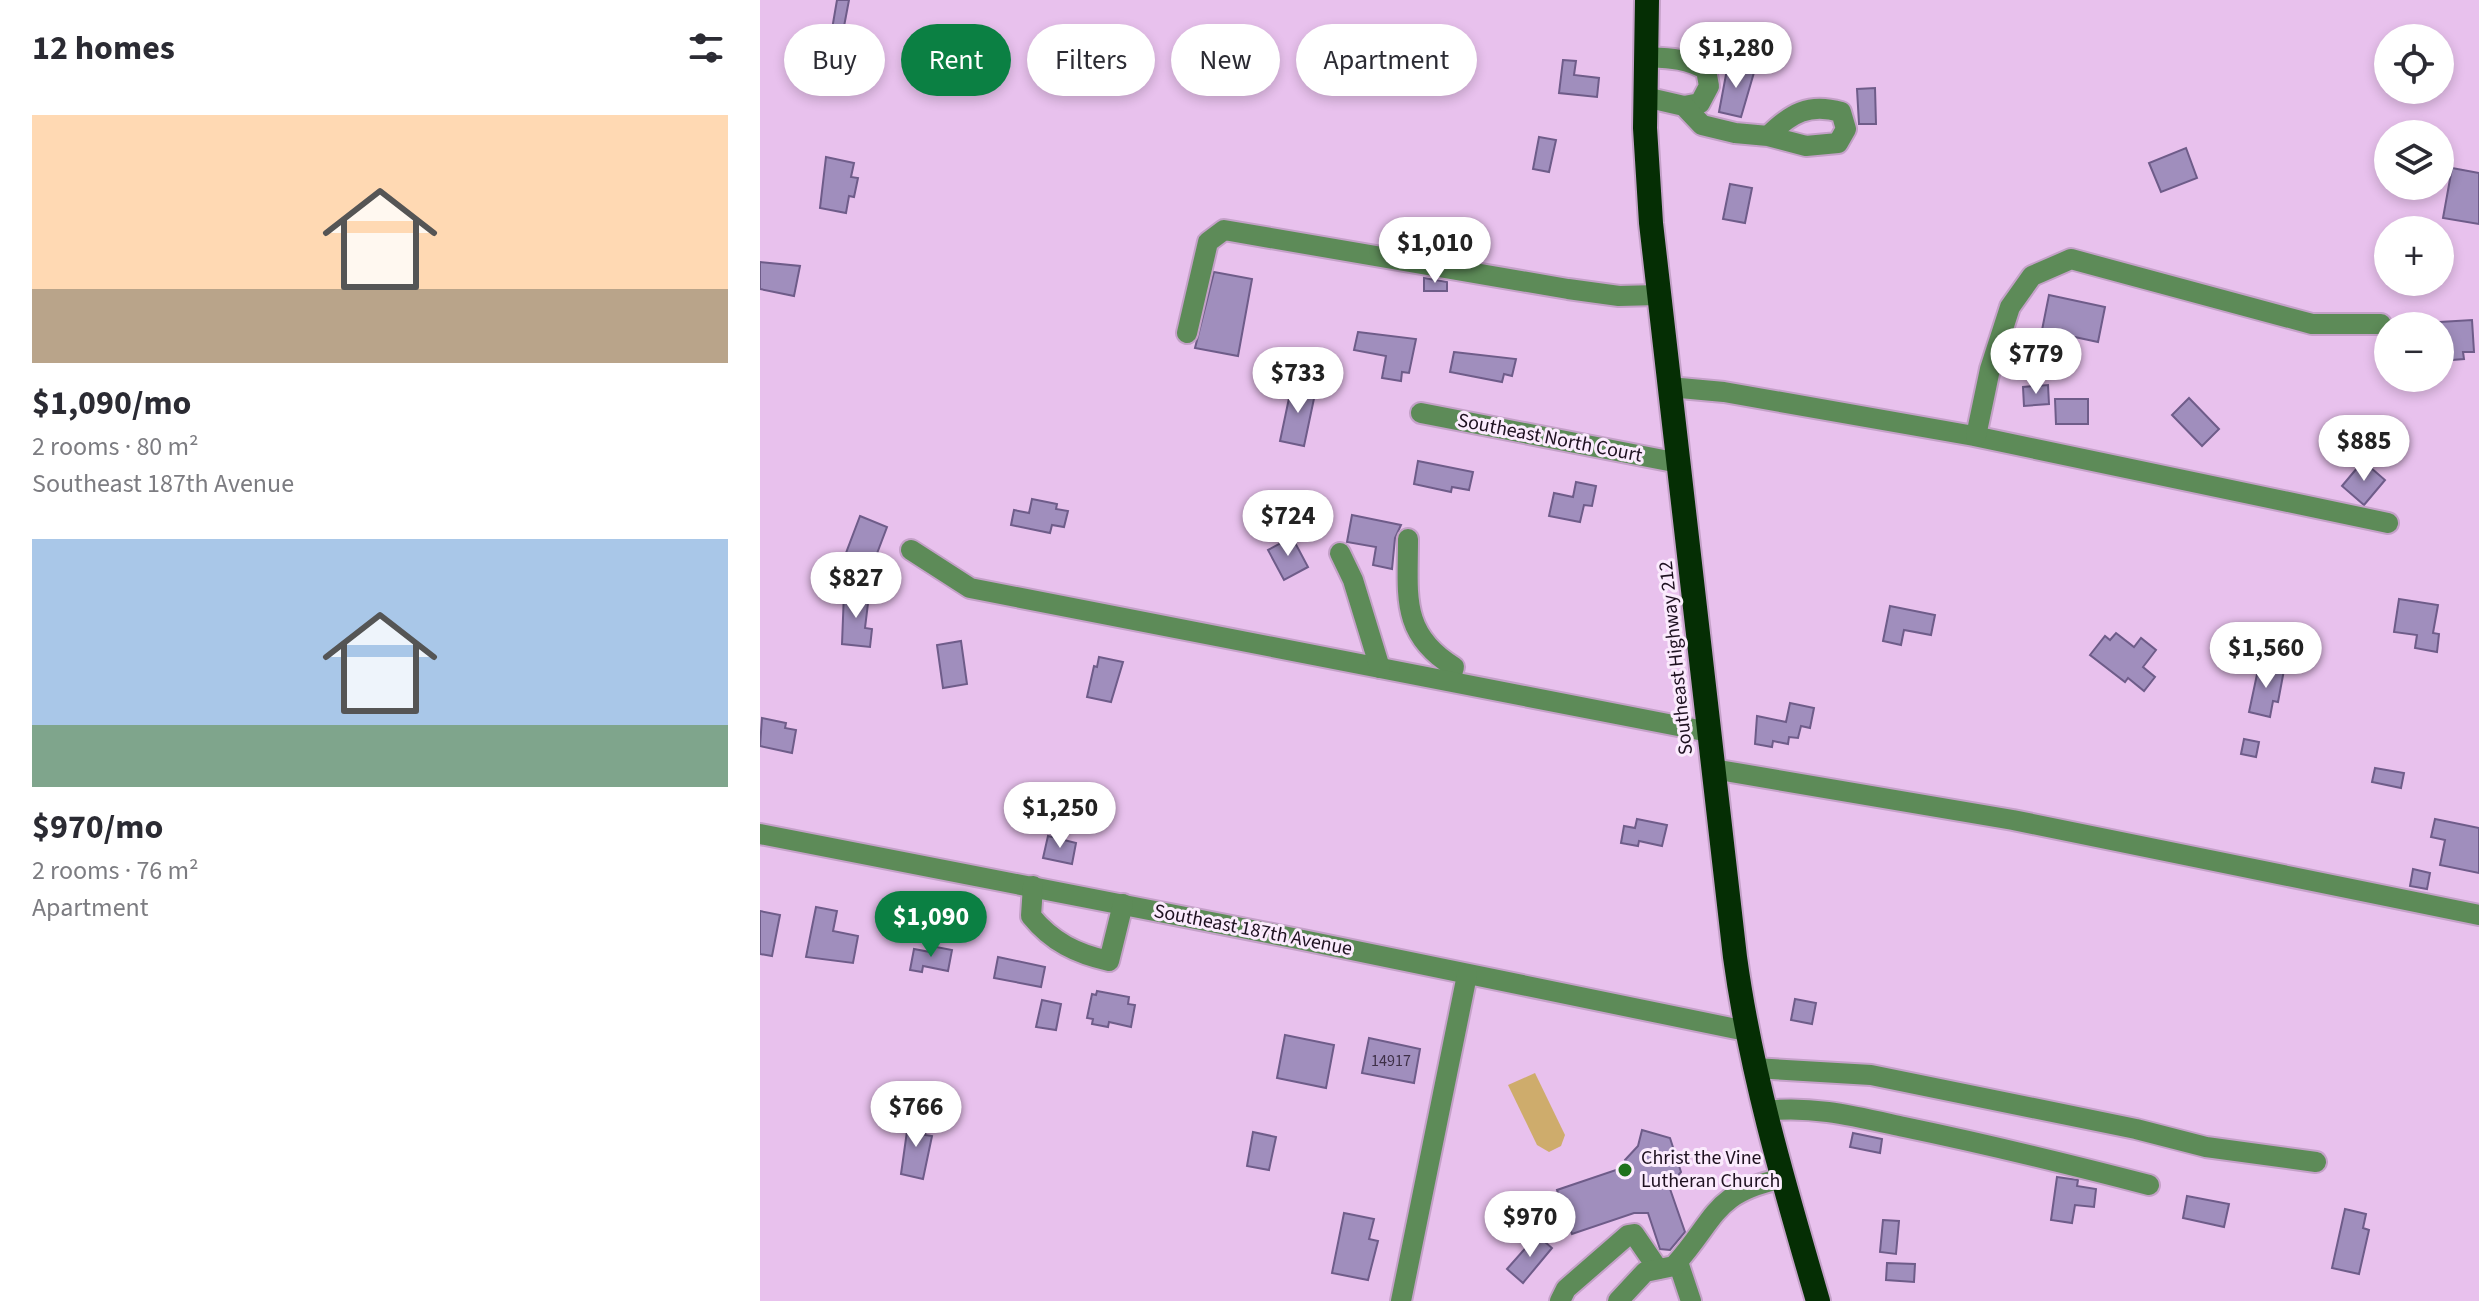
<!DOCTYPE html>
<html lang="en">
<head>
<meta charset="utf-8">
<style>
  :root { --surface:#fff; --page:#f7f7f7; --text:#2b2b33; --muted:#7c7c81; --accent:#0b8043 }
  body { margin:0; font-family:"Source Sans 3",sans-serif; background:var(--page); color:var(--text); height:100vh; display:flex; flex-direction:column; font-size:30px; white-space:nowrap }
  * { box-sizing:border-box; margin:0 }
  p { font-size:26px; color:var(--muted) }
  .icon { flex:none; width:44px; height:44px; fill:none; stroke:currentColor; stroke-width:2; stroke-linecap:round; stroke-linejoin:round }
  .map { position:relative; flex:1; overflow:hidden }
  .drawer { display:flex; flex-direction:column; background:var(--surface); width:760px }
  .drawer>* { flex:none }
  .top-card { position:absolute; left:24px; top:24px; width:760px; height:72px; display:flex; gap:16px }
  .tools { position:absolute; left:1614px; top:24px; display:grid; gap:16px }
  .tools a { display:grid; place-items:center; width:80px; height:80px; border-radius:50%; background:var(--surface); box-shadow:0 4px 12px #0003; font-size:40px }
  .price { position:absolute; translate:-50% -68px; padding:0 18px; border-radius:28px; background:#fff; color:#222; font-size:26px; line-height:52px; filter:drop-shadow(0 2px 4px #0008) }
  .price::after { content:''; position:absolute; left:50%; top:48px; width:24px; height:18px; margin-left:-12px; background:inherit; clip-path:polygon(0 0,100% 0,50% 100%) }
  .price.on { background:var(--accent); color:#fff }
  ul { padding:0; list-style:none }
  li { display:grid; align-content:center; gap:16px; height:424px; padding:0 32px }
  li span { display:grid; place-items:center; height:248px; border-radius:0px; color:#555 }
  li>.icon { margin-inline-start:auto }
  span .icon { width:144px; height:144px; fill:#fffc; stroke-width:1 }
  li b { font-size:34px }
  h2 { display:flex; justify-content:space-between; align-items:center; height:96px; padding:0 32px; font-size:34px }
  .chip { padding:0 28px; border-radius:36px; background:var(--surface); box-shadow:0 4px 12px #0003; font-size:28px; line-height:72px }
  .chip.on { background:var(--accent); color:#fff }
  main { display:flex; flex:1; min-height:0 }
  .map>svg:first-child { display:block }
  .green { fill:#ceac6c }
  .building { fill:#a08ebd; stroke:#6e5c89; stroke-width:2 }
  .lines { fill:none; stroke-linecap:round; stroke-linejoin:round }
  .minor-casing { stroke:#c4a1c8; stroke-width:24 }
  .highway-casing { stroke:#c4a1c8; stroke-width:28 }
  .minor { stroke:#5d8b58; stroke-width:20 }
  .highway { stroke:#052e04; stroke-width:24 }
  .poi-dot { fill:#20721c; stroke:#fbebfd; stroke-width:3 }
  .labels { text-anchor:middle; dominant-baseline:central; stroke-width:6; stroke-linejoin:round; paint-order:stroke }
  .number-label { font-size:16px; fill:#3e3047 }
  .street-label { font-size:20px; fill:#1e1120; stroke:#fbebfd }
  .poi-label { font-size:20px; fill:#1e1120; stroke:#fbebfd; text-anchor:start }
</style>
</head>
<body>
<main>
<section class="drawer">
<h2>12 homes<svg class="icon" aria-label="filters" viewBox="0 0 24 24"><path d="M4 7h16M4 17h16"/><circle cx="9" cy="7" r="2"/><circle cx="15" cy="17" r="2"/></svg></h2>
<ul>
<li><span style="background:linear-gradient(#ffd9b3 70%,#b9a48a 0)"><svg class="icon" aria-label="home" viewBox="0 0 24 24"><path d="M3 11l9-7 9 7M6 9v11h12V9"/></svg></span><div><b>$1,090/mo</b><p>2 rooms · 80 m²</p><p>Southeast 187th Avenue</p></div></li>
<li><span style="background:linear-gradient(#a9c7e8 75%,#7fa58c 0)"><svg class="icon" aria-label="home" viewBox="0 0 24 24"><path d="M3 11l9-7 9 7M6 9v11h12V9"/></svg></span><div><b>$970/mo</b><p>2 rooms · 76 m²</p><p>Apartment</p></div></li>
</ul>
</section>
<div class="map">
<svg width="1719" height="1301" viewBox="0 0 1719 1301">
  <rect width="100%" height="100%" fill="#e8c1ed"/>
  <!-- green -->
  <path class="green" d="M775,1073l30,62 -4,11 -12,6 -12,-7 -29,-60z"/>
  <!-- building -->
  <g class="building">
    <path d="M77,0h12l-7,37 -11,-2z"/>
    <path d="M803,60l13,1 -2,14 25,3 -2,19 -38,-4z"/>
    <path d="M968,64l27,5 -14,48 -22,-5z"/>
    <path d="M1115,88l1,36h-17l-2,-35z"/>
    <path d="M779,137l17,3 -7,32 -16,-3z"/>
    <path d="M1426,148l11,30 -36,14 -12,-29z"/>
    <path d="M66,157l28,6 -3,14 7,1 -4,19 -5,-1 -3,17 -26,-5z"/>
    <path d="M1692,168l27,5v51l-36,-6z"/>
    <path d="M970,184l22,4 -7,35 -22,-4z"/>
    <path d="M0,262l40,4 -6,30 -34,-7z"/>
    <path d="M454,272l38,7 -14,77 -43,-8z"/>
    <path d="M664,278l23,4v9h-23z"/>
    <path d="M1289,295l56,12 -7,35 -56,-12z"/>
    <path d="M1712,320l2,32h-11l1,7 -24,2v-39z"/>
    <path d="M598,332l58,7 -7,34 -7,-1 -1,9 -19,-3 4,-22 -32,-6z"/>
    <path d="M694,352l62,7 -4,17 -8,-2 -2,8 -52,-10z"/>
    <path d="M532,384l24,5 -12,57 -24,-5z"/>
    <path d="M1288,385l1,19 -25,2 -1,-19z"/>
    <path d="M1429,398l30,31 -17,17 -30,-31z"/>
    <path d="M1295,399h33v25h-32z"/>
    <path d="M658,461l55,11 -4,18 -17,-3 -1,5 -37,-8z"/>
    <path d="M1603,461l22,19 -21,25 -22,-19z"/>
    <path d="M816,482l20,4 -4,20 -8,-1 -4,17 -31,-6 5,-23 19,4z"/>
    <path d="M272,499l25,5 -1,5 12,2 -4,16 -12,-2 -2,8 -39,-8 3,-15 15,3z"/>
    <path d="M545,514l10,18 -16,8 -9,-18z"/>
    <path d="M592,515l49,10 -6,13 -3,31 -19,-4 3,-18 -29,-5z"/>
    <path d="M100,516l27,11 -14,37 -27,-11z"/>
    <path d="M532,537l16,30 -24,13 -16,-30z"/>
    <path d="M84,592l25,3 -4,33 7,1 -2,18 -28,-3z"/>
    <path d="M1639,599l39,6 -5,28 6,1 -2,18 -22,-4 2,-13 -23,-3z"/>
    <path d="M1130,606l45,9 -4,20 -27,-5 -3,15 -18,-4z"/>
    <path d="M1356,633l18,14 7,-9 15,12 -13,17 12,10 -11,14 -16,-13 -3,4 -35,-27 15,-19 5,4z"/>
    <path d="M201,641l6,43 -24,4 -6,-43z"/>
    <path d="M339,657l24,5 -12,40 -24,-5 7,-31 3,1z"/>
    <path d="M1499,665l25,5 -6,32 -5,-1 -3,16 -21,-5z"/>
    <path d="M1030,703l24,5 -4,20 -9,-2 -3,12 -9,-1 -1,7 -15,-3 -1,6 -17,-3 2,-28 29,6z"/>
    <path d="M2,718l24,5 -1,5 11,2 -4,23 -32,-7z"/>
    <path d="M1484,739l15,3 -3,15 -15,-3z"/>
    <path d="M1615,768l29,5 -3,15 -29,-6z"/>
    <path d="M877,819l30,6 -5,21 -23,-5 -1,5 -17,-3 3,-17 11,2z"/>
    <path d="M1675,819l44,9v45l-39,-8 5,-25 -14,-3z"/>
    <path d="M288,836l28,7 -4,21 -29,-6z"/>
    <path d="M1653,869l17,4 -3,16 -17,-3z"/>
    <path d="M56,907l21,4 -4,20 25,5 -5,27 -47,-6z"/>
    <path d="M0,911l20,4 -8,41 -12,-2z"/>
    <path d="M171,946l21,4 -4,21 -25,-5 -1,6 -12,-2 4,-21 16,3z"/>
    <path d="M238,957l47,10 -4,20 -47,-9z"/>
    <path d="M337,991l32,6 -1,7 7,1 -4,22 -22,-5 -1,5 -16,-3 1,-5 -6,-1 5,-24 4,1z"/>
    <path d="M1035,999l21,4 -4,21 -21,-4z"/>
    <path d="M282,1000l19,4 -5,26 -20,-3z"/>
    <path d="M525,1035l49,10 -8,43 -49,-10z"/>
    <path d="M609,1038l51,11 -6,34 -52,-10z"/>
    <path d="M149,1117l19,4 -3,14 7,1 -9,43 -22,-5z"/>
    <path d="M882,1130l28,8 11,34 -12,14 16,46 -15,18 -10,-1 -12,-36h-14l-62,21 -15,-44 71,-24 -3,-6 13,-14z"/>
    <path d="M493,1132l23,5 -7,33 -22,-4z"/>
    <path d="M1093,1133l29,6 -2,14 -30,-6z"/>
    <path d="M1297,1177l21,3 -1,6 19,3 -2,18 -19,-2 -3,18 -21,-3z"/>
    <path d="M1427,1196l42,8 -5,23 -41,-9z"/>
    <path d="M1585,1209l21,5 -3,14 6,2 -10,44 -27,-6z"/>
    <path d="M584,1213l30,6 -5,20 9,2 -10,39 -36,-7z"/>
    <path d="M1123,1220l16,1 -3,33 -16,-2z"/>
    <path d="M777,1235l15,13 -29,35 -16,-14z"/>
    <path d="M1127,1263l28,1 -1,18 -28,-2z"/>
  </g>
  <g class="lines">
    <!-- minor casing -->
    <g class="minor-casing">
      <g id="minor">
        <path d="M885,57c21,1 43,1 61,13l3,16 -9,17 -16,3"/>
        <path d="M885,97l39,9 18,19 33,8 33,3 38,10 32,-3 8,-14 -5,-17c-32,-9 -50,1 -73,24"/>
        <path d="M427,333l21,-91 16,-12 344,59 51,7 39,-1"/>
        <path d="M909,387l55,5 250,44 414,87"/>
        <path d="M661,413l258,50"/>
        <path d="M1216,436l14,-67 20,-62 22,-31 39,-17 241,65h69"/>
        <path d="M648,539c0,56 -8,95 46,128l-4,14"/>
        <path d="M151,550l59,38 739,144"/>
        <path d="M580,553l13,27 27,88"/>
        <path d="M953,769l300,51 466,95"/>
        <path d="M0,834l538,105 448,92"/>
        <path d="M273,886l-2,30c21,26 46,38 78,45l14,-57"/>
        <path d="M994,1068l117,7 265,54 70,18 110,15"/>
        <path d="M1005,1111c47,-6 93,6 139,16 82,17 164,37 245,58"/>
        <path d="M918,1262l13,39"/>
        <path d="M641,1301l66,-326"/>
        <path d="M800,1301l6,-12 62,-54 6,-1 24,35"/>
        <path d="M858,1301l27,-29 29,-6c44,-49 38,-73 110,-88"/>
      </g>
    </g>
    <!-- highway casing -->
    <g class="highway-casing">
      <path id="highway" d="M887,0l-2,128 6,95 84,734c16,117 50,231 83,344"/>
    </g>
    <!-- minor -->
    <use href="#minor" class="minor"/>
    <!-- highway -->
    <use href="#highway" class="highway"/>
  </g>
  <!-- markers -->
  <circle class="poi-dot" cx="865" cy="1170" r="8"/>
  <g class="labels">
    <!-- number labels -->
    <g class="number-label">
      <text x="631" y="1061">14917</text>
    </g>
    <!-- street labels -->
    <g class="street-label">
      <text transform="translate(790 438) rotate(11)">Southeast North Court</text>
      <text transform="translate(916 658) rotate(-96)">Southeast Highway 212</text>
      <text transform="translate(493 930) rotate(11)">Southeast 187th Avenue</text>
    </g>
    <!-- poi labels -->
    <g class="poi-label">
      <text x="881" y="1158">Christ the Vine<tspan x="881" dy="23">Lutheran Church</tspan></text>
    </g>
  </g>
</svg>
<div class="tools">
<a><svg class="icon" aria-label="locate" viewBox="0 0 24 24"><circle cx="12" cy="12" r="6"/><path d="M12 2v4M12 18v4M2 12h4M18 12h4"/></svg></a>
<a><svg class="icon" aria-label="layers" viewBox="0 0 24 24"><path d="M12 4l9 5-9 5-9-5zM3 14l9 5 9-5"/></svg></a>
<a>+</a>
<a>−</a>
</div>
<b class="price" style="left:976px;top:90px">$1,280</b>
<b class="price" style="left:675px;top:285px">$1,010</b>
<b class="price" style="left:1276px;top:396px">$779</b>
<b class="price" style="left:538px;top:415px">$733</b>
<b class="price" style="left:1604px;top:483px">$885</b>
<b class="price" style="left:528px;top:558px">$724</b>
<b class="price" style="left:96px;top:620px">$827</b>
<b class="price" style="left:1506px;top:690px">$1,560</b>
<b class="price" style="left:300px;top:850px">$1,250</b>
<b class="price on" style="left:171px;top:959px">$1,090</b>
<b class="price" style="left:156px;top:1149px">$766</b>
<b class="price" style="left:770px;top:1259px">$970</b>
<div class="top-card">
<a class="chip">Buy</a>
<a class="chip on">Rent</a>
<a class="chip">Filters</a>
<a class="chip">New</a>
<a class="chip">Apartment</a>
</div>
</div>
</main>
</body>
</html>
